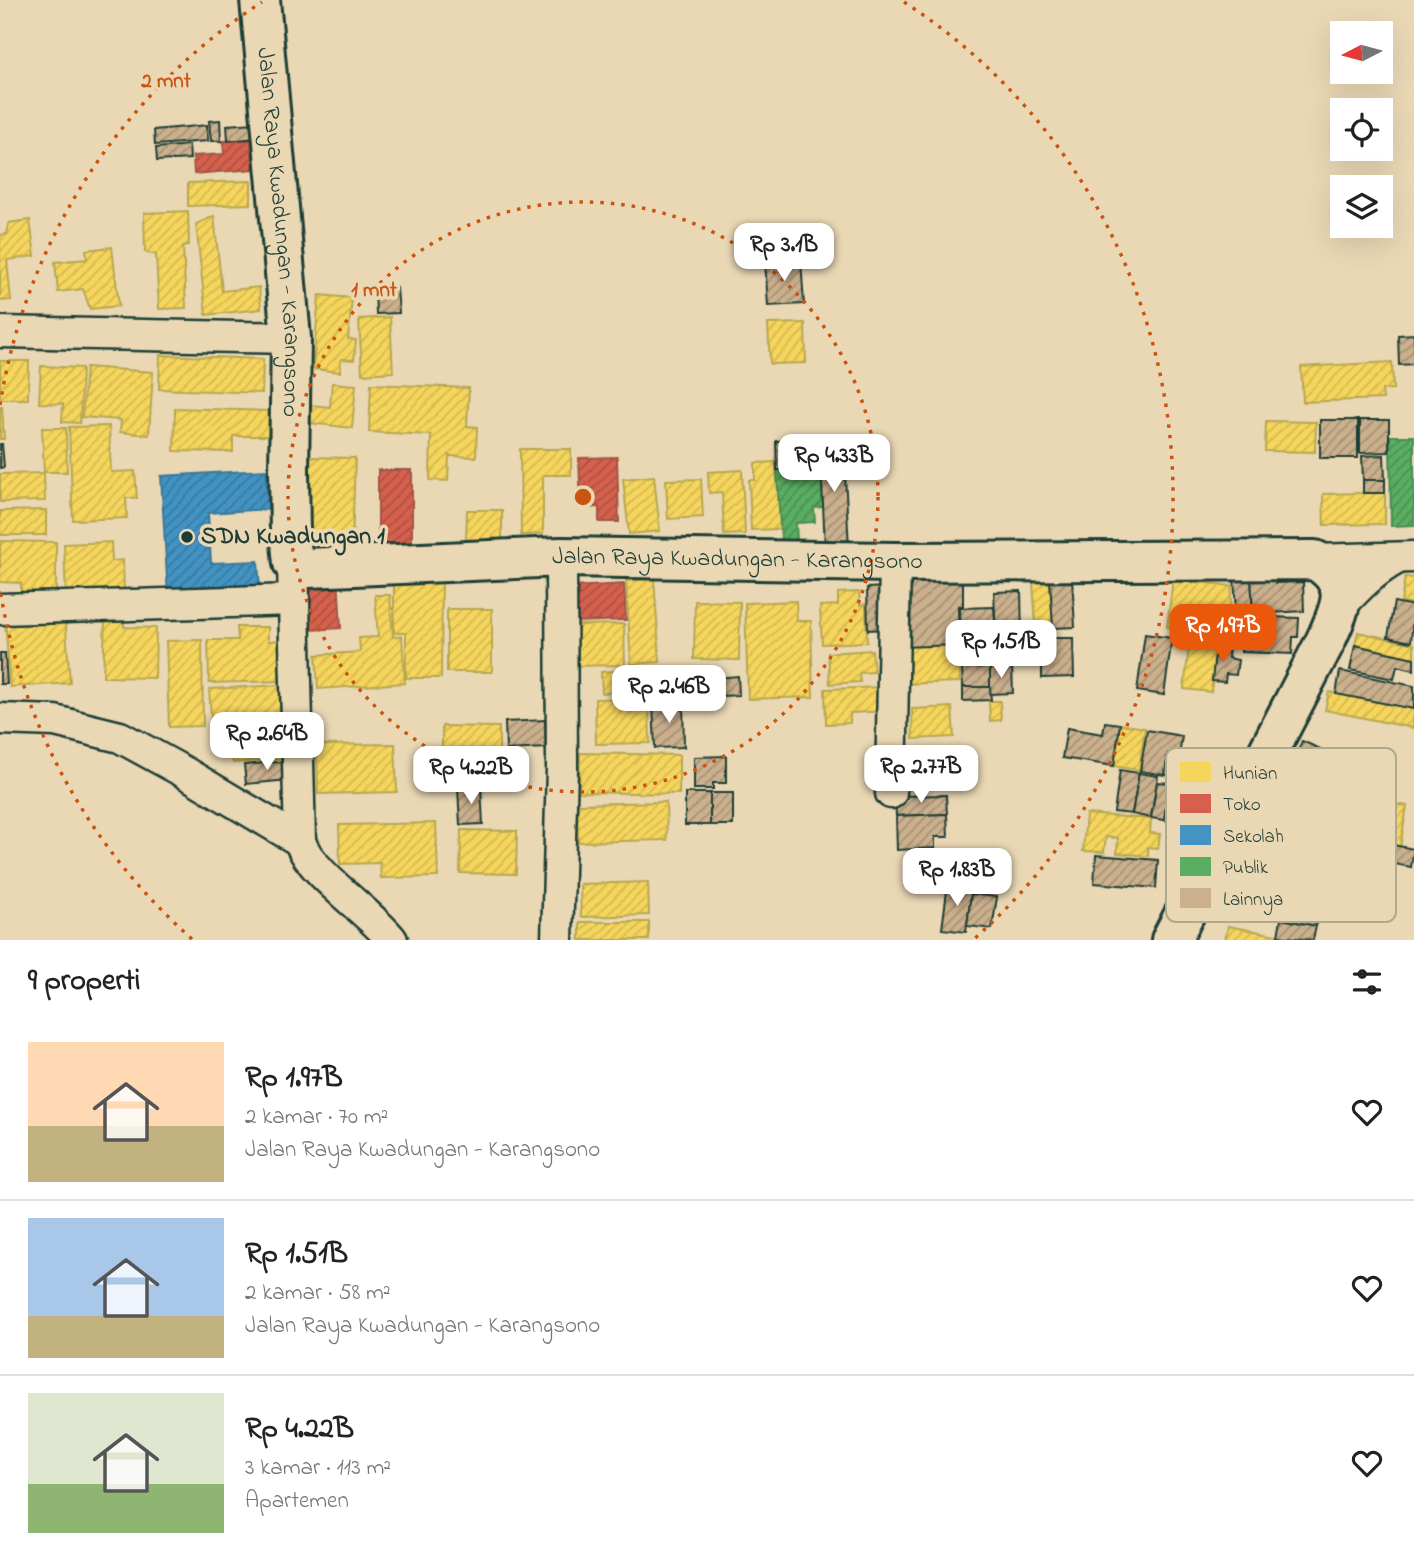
<!DOCTYPE html>
<html lang="id">
<head>
<meta charset="utf-8">
<style>
  :root { --surface:#fff; --page:#f6f6f6; --text:#222; --muted:#767676; --line:#e0e0e0; --accent:#ea580c }
  body { margin:0; font-family:"Indie Flower",sans-serif; background:var(--page); color:var(--text); height:100vh; display:flex; flex-direction:column; font-size:26px; white-space:nowrap }
  * { box-sizing:border-box; margin:0 }
  p { font-size:23px; color:var(--muted) }
  .icon { flex:none; width:38px; height:38px; fill:none; stroke:currentColor; stroke-width:2; stroke-linecap:round; stroke-linejoin:round }
  .map { position:relative; height:940px; overflow:hidden }
  .panel { display:flex; flex-direction:column; background:var(--surface); flex:1 }
  .panel>* { flex:none }
  .needle { width:46px; rotate:264deg }
  .fabs { position:absolute; left:1330px; top:21px; display:grid; gap:14px }
  .fabs a { display:grid; place-items:center; width:63px; height:63px; border-radius:0px; background:var(--surface); box-shadow:0 7px 28px #0002; font-size:35px }
  .price { position:absolute; translate:-50% -60px; padding:0 16px; border-radius:14px; background:#fff; color:#222; font-size:23px; line-height:46px; filter:drop-shadow(0 2px 4px #0008) }
  .price::after { content:''; position:absolute; left:50%; top:42px; width:21px; height:16px; margin-left:-10px; background:inherit; clip-path:polygon(0 0,100% 0,50% 100%) }
  .price.current { background:var(--accent); color:#fff }
  ul { padding:0; list-style:none }
  li { display:flex; align-items:center; gap:21px; height:175px; padding:0 28px }
  li+li { border-top:2px solid var(--line) }
  li span { display:grid; place-items:center; flex:none; width:196px; height:140px; border-radius:0px; color:#555 }
  li>.icon { margin-inline-start:auto }
  span .icon { width:84px; height:84px; fill:#fffc; stroke-width:1 }
  li b { font-size:30px }
  h2 { display:flex; justify-content:space-between; align-items:center; height:84px; padding:0 28px; font-size:30px }
  .map>svg:first-child { display:block }
  .homes { fill:url(#homes-hatch); stroke:#b6a750; stroke-width:2 }
  .shops { fill:url(#shops-hatch); stroke:#9f5646; stroke-width:2 }
  .schools { fill:url(#schools-hatch); stroke:#387998; stroke-width:2 }
  .public { fill:url(#public-hatch); stroke:#488c54; stroke-width:2 }
  .building { fill:url(#building-hatch); stroke:#1f3d34; stroke-width:2 }
  .lines { fill:none; stroke-linecap:round; stroke-linejoin:round }
  .street-casing { stroke:#1f3d34; stroke-width:35 }
  .secondary-casing { stroke:#1f3d34; stroke-width:44 }
  .street { stroke:#ead8b5; stroke-width:30 }
  .secondary { stroke:#ead8b5; stroke-width:38 }
  .ring { fill:none; stroke:#ca5512; stroke-width:3.5; stroke-dasharray:3.5 7 }
  .poi-dot { fill:#1f3d34; stroke:#ead8b5; stroke-width:2.5 }
  .labels { text-anchor:middle; dominant-baseline:central; stroke-width:7; stroke-linejoin:round; paint-order:stroke }
  .street-label { font-size:24px; fill:#1f3d34; stroke:#ead8b5 }
  .poi-label { font-size:24px; font-weight:bold; fill:#1f3d34; stroke:#ead8b5; text-anchor:start }
  .key { fill:#ead8b5; stroke:#adaa8e; stroke-width:2 }
  .key-label { font-size:19px; fill:#1f3d34 }
  .centre { fill:#ca5512; stroke:#ead8b5; stroke-width:3.5 }
  .ring-label { font-size:21px; text-anchor:middle; font-weight:bold; fill:#ca5512; stroke:#ead8b5; stroke-width:7; stroke-linejoin:round; paint-order:stroke }
</style>
</head>
<body>
<div class="map">
<svg width="1414" height="940" viewBox="0 0 1414 940">
  <defs>
    <pattern id="homes-hatch" width="6" height="6" patternUnits="userSpaceOnUse" patternTransform="scale(1.75)"><rect width="6" height="6" fill="#f6d55c"/><path d="M-1 1l2-2M0 6l6-6M5 7l2-2" fill="none" stroke="#d2b851"/></pattern>
    <pattern id="shops-hatch" width="6" height="6" patternUnits="userSpaceOnUse" patternTransform="scale(1.75)"><rect width="6" height="6" fill="#d6604d"/><path d="M-1 1l2-2M0 6l6-6M5 7l2-2" fill="none" stroke="#ad5041"/></pattern>
    <pattern id="schools-hatch" width="6" height="6" patternUnits="userSpaceOnUse" patternTransform="scale(1.75)"><rect width="6" height="6" fill="#4393c3"/><path d="M-1 1l2-2M0 6l6-6M5 7l2-2" fill="none" stroke="#37799f"/></pattern>
    <pattern id="public-hatch" width="6" height="6" patternUnits="userSpaceOnUse" patternTransform="scale(1.75)"><rect width="6" height="6" fill="#5aae61"/><path d="M-1 1l2-2M0 6l6-6M5 7l2-2" fill="none" stroke="#4a8f51"/></pattern>
    <pattern id="building-hatch" width="6" height="6" patternUnits="userSpaceOnUse" patternTransform="scale(1.75)"><rect width="6" height="6" fill="#cbb08d"/><path d="M-1 1l2-2M0 6l6-6M5 7l2-2" fill="none" stroke="#a49074"/></pattern>
  </defs>
  <rect width="100%" height="100%" fill="#ead8b5"/>
  <filter id="ink" filterUnits="userSpaceOnUse"><feTurbulence type="fractalNoise" baseFrequency=".0143" numOctaves="2"/><feDisplacementMap in="SourceGraphic" scale="14" xChannelSelector="R" yChannelSelector="G"/><feConvolveMatrix kernelMatrix="1 2 1 2 8 2 1 2 1" color-interpolation-filters="sRGB"/></filter>
  <g filter="url(#ink)">
    <!-- homes -->
    <g class="homes">
      <path d="M251,181v23l-63,2v-23z"/>
      <path d="M188,211l1,34 -6,1 3,62 -27,1 -3,-54 -11,-3 -1,-39z"/>
      <path d="M214,216l8,75 37,-4 2,22 -55,6 -10,-91z"/>
      <path d="M30,220l5,36 -28,4 4,40 -11,1v-66l7,-1 2,-11z"/>
      <path d="M112,247l7,59 -29,3 -7,-20 -25,3 -3,-30 32,-3 -1,-9z"/>
      <path d="M319,295l33,3 -4,41 8,1 -2,20 -13,-1 -1,13 -27,-3z"/>
      <path d="M390,317l3,55 -31,2 -3,-55z"/>
      <path d="M805,323l1,40 -36,1 -2,-40z"/>
      <path d="M160,355l103,4 -1,34 -103,-4z"/>
      <path d="M0,361h29l-1,38h-28z"/>
      <path d="M1392,362l1,27 -11,1 1,9 -80,3 -2,-35z"/>
      <path d="M41,366l41,2 -2,55 -18,-1 1,-18 -24,-1z"/>
      <path d="M86,367l67,5 -4,63 -29,-3 1,-12 -39,-3z"/>
      <path d="M332,383l24,2 -4,43 -42,-5 2,-18 18,2z"/>
      <path d="M371,384l98,4 -2,38 10,1 -1,30 -27,-1 -1,25 -18,-1 1,-45 -62,-3z"/>
      <path d="M0,406h2l2,33h-4z"/>
      <path d="M175,408l94,3 -1,25h-35v16l-59,-1z"/>
      <path d="M1266,421l50,1 -1,30 -50,-1z"/>
      <path d="M109,426l2,46 24,-1 2,27h-11l1,20 -54,2 -4,-93z"/>
      <path d="M42,428h24l1,44h-23z"/>
      <path d="M520,449h51v26h-28v59l-22,1z"/>
      <path d="M309,457l46,1 -3,88 -45,-2z"/>
      <path d="M776,462l4,67 -29,1 -2,-50h6v-17z"/>
      <path d="M742,470l3,64 -21,1 -2,-43 -13,1 -1,-21z"/>
      <path d="M44,473l1,28 -45,1v-28z"/>
      <path d="M654,476l6,55 -31,3 -6,-55z"/>
      <path d="M701,479l2,38 -35,2 -2,-39z"/>
      <path d="M1363,493h22v31l-61,1 -1,-31z"/>
      <path d="M46,510v25h-46v-24z"/>
      <path d="M467,510h35v38h-21l1,-7h-16z"/>
      <path d="M0,541l56,1v53h-35v-12l-21,-1z"/>
      <path d="M111,542l1,19 11,-1 1,35 -58,2 -2,-53z"/>
      <path d="M394,575l48,1 -1,102h-35v-45h-12z"/>
      <path d="M1405,577l9,1v26l-13,-2z"/>
      <path d="M654,579l6,83 -29,2 -5,-83z"/>
      <path d="M1173,579l59,7 -5,49 -60,-8z"/>
      <path d="M1050,580l3,48 -17,1 -3,-48z"/>
      <path d="M859,592l1,13 6,-1 1,38 -45,2 -2,-38 18,-1v-12z"/>
      <path d="M375,595h15l3,42 9,-1 3,47 -87,6 -2,-34 44,-3 -1,-14 19,-1z"/>
      <path d="M695,601l45,1 -1,58 -45,-1z"/>
      <path d="M796,601l1,20h14l2,76 -65,2 -3,-96z"/>
      <rect x="447" y="609" width="45" height="63"/>
      <path d="M65,614l5,69 -60,4 -5,-68z"/>
      <path d="M105,618h19v9l32,1 -1,50 -52,-1z"/>
      <path d="M624,624l1,41 -53,1 -1,-41z"/>
      <path d="M237,627h31v14l16,-1 1,41 -76,2 -1,-43h30z"/>
      <path d="M1191,630l27,4 -7,58 -27,-3z"/>
      <path d="M1358,632l56,12v14l-59,-13z"/>
      <path d="M202,640l1,86 -34,1 -3,-86z"/>
      <path d="M959,645l1,37 -60,2 -1,-37z"/>
      <path d="M872,650l2,22 -15,1 1,9 -30,2 -2,-31z"/>
      <path d="M658,668l1,21 -57,4 -1,-21z"/>
      <path d="M281,685l2,41 -71,4 -3,-41z"/>
      <path d="M885,687l1,24 -36,2v10l-24,1 -1,-35z"/>
      <path d="M1329,692l85,17 -1,19 -88,-18z"/>
      <path d="M649,698l1,45 -54,1 -1,-45z"/>
      <path d="M989,701h11l1,19 -11,1z"/>
      <path d="M952,707l2,30 -41,2 -1,-30z"/>
      <path d="M1120,724l25,4 -6,42 -25,-4z"/>
      <path d="M442,726l57,1v35l-57,-1z"/>
      <path d="M288,735l2,23 -57,5 -2,-23z"/>
      <path d="M395,744l2,48 -79,2 -1,-49z"/>
      <path d="M580,753l99,2v39l-100,-2z"/>
      <path d="M1365,798l42,8 -7,41 -42,-8z"/>
      <path d="M666,802l1,38 -89,2 -1,-38z"/>
      <path d="M1086,814l65,5 -1,14 10,1 -2,14 -10,-1v9l-31,-3 1,-15 -12,-1 -2,15 -21,-1z"/>
      <path d="M436,823l2,54 -57,1 -1,-15 -40,1 -1,-39z"/>
      <path d="M461,830l56,1 -1,43 -56,-1z"/>
      <path d="M648,882l1,33 -68,2 -1,-33z"/>
      <rect x="580" y="922" width="69" height="18"/>
      <path d="M1228,926l53,10 -1,4h-55z"/>
    </g>
    <!-- shops -->
    <g class="shops">
      <path d="M251,139l3,30 -60,5 -1,-18 31,-2 -1,-13z"/>
      <path d="M617,457l2,65h-20v-15l-18,1 -2,-50z"/>
      <rect x="378" y="470" width="34" height="73"/>
      <path d="M338,576l3,52 -30,2 -4,-52z"/>
      <path d="M624,584l2,36 -52,2 -2,-35z"/>
    </g>
    <!-- schools -->
    <path class="schools" d="M266,470l2,39 -60,4 3,50 47,-2 2,30 -92,5 -7,-120z"/>
    <!-- public -->
    <g class="public">
      <path d="M1390,436h24v89l-23,1z"/>
      <path d="M822,468l1,39 -9,1 1,14 -19,1 1,17h-16l-4,-70z"/>
    </g>
    <!-- building -->
    <g class="building">
      <path d="M220,120l1,21h-10l-2,-20z"/>
      <path d="M255,123l2,15 -29,3 -1,-16z"/>
      <path d="M207,125l1,16 -53,4 -1,-15z"/>
      <path d="M189,145l1,14 -33,2 -1,-13z"/>
      <path d="M801,260l3,44 -36,2 -3,-45z"/>
      <path d="M397,288l2,25 -23,1 -1,-25z"/>
      <path d="M1414,334v30l-15,1 -1,-30z"/>
      <rect x="1320" y="420" width="38" height="38"/>
      <path d="M1360,420h29v32l-29,1z"/>
      <path d="M820,439l2,29 -45,2 -1,-29z"/>
      <path d="M820,439h23l6,108 -24,1z"/>
      <path d="M0,444h2l2,23 -4,1z"/>
      <path d="M1384,455l1,25h-22l-1,-24z"/>
      <rect x="1363" y="480" width="22" height="13"/>
      <path d="M1251,573l2,41 -17,1 -2,-41z"/>
      <path d="M963,574v32h-5l1,39 -60,2 -1,-71z"/>
      <path d="M1275,574l1,9 27,-1 1,29 -51,3 -2,-39z"/>
      <path d="M1072,578l3,49 -22,1 -3,-48z"/>
      <path d="M886,587l1,42 -19,1 -1,-42z"/>
      <path d="M1021,591l1,47h11l1,20 -37,2 -3,-68z"/>
      <path d="M1394,602l20,4 -3,36 -23,-5z"/>
      <path d="M994,607l2,27 -35,1 -1,-27z"/>
      <path d="M1230,615l13,1 -1,24 -13,-1z"/>
      <path d="M1243,616l56,2 -1,19h-5l-1,17 -51,-2z"/>
      <path d="M996,634v14l-35,2v-15z"/>
      <path d="M1145,634l27,4 -8,57 -27,-4z"/>
      <path d="M1035,638h38l1,39 -32,1v-18h-6z"/>
      <path d="M1216,644l13,2 -1,12 10,2 -2,15 -10,-1 -1,8 -13,-1z"/>
      <path d="M1355,645l59,13v12l-17,-4 -3,13 -44,-9z"/>
      <path d="M996,648l1,19 -35,1 -1,-18z"/>
      <path d="M0,653h5l2,31h-7z"/>
      <path d="M1012,666l1,27 -23,1v-27z"/>
      <path d="M990,667v20h-27l-1,-19z"/>
      <path d="M1340,671l74,15v23l-78,-15z"/>
      <path d="M738,676l1,19 -34,2 -1,-18z"/>
      <path d="M963,687h27l1,13 -28,1z"/>
      <path d="M683,702l1,45 -29,1 -2,-45z"/>
      <path d="M545,720l1,28 -40,2 -1,-28z"/>
      <path d="M1105,722l15,2 -6,42 -52,-8 5,-30 36,6z"/>
      <path d="M1147,730l35,6 -3,20 -11,-2 -3,21 -25,-4z"/>
      <path d="M1302,741l30,13 -10,25 -30,-13z"/>
      <path d="M1168,754l41,7 -3,21 -41,-7z"/>
      <path d="M726,756v27h-13v6h-19v-32z"/>
      <path d="M288,761l1,19 -43,4 -2,-19z"/>
      <path d="M1120,770l19,3 -7,41 -18,-2z"/>
      <path d="M1139,773l19,3 -7,42 -19,-4z"/>
      <path d="M1157,782l13,1 -6,37 -13,-2z"/>
      <path d="M1170,783l26,5 -4,27 -7,-2 -1,10 -20,-3z"/>
      <path d="M481,786l2,38 -23,1 -2,-37z"/>
      <rect x="685" y="793" width="25" height="32"/>
      <rect x="710" y="793" width="23" height="32"/>
      <path d="M946,795l1,19 -51,2 -1,-20z"/>
      <path d="M947,814l1,23h-13v11l-38,2 -1,-34z"/>
      <path d="M1383,843l31,6 -3,18 -32,-6z"/>
      <path d="M1096,855l62,5 -2,28 -62,-5z"/>
      <path d="M948,883l24,4 -6,45 -24,-3z"/>
      <path d="M971,894l26,3 -5,32 -25,-3z"/>
      <path d="M1285,902l35,7 -4,17 -35,-7z"/>
      <path d="M1281,919l35,7 -3,14 -35,-4z"/>
    </g>
    <g class="lines">
      <!-- street casing -->
      <g class="street-casing">
        <g id="street">
          <path d="M0,332l291,6"/>
          <path d="M1315,560l99,-3"/>
          <path d="M293,563l7,278c9,31 70,71 92,99"/>
          <path d="M1341,606c18,-20 33,-35 57,-48"/>
          <path d="M0,609l294,-9"/>
          <path d="M0,719l55,2 65,16 64,35 116,69"/>
          <path d="M891,793l4,-231"/>
          <path d="M557,940l5,-171 -1,-212"/>
        </g>
      </g>
      <!-- secondary casing -->
      <g class="secondary-casing">
        <g id="secondary">
          <path id="s1" d="M260,0l31,338 -2,133 1,63 3,29 14,5 254,-11 334,5 420,-2c40,24 25,48 10,82l-154,298"/>
        </g>
      </g>
      <!-- street -->
      <use href="#street" class="street"/>
      <!-- secondary -->
      <use href="#secondary" class="secondary"/>
    </g>
  </g>
  <!-- distance rings -->
  <g class="ring">
    <circle cx="583" cy="497" r="295"/>
    <path d="M192 939A590 590 0 0 1 0 589M0 405A590 590 0 0 1 262 2M904 2A590 590 0 0 1 974 939"/>
  </g>
  <!-- markers -->
  <circle class="poi-dot" cx="187" cy="537" r="7"/>
  <g class="labels">
    <!-- street labels -->
    <g class="street-label">
      <text stroke="none"><textPath href="#s1" startOffset="233">Jalan Raya Kwadungan - Karangsono</textPath></text>
      <text stroke="none"><textPath href="#s1" startOffset="1010">Jalan Raya Kwadungan - Karangsono</textPath></text>
    </g>
    <!-- poi labels -->
    <g class="poi-label">
      <text x="201" y="537">SDN Kwadungan 1</text>
    </g>
  </g>
  <!-- legend -->
  <rect x="1166" y="748" width="230" height="174" rx="10" class="key"/>
  <rect x="1180" y="762" width="31" height="20" fill="#f6d55c"/>
  <rect x="1180" y="794" width="31" height="19" fill="#d6604d"/>
  <rect x="1180" y="825" width="31" height="20" fill="#4393c3"/>
  <rect x="1180" y="857" width="31" height="19" fill="#5aae61"/>
  <rect x="1180" y="888" width="31" height="20" fill="#cbb08d"/>
  <g class="key-label">
    <text x="1223" y="779">Hunian</text>
    <text x="1223" y="810">Toko</text>
    <text x="1223" y="842">Sekolah</text>
    <text x="1223" y="873">Publik</text>
    <text x="1223" y="905">Lainnya</text>
  </g>
  <circle cx="583" cy="497" r="10" class="centre"/>
  <g class="ring-label">
    <text x="166" y="87">2 mnt</text>
    <text x="374" y="296">1 mnt</text>
  </g>
</svg>
<div class="fabs">
<a><svg class="needle" viewBox="-14 -14 28 28"><path d="M0-13l5 13h-10z" fill="#e53935"/><path d="M0 13l5-13h-10z" fill="#767676"/></svg></a>
<a><svg class="icon" aria-label="locate" viewBox="0 0 24 24"><circle cx="12" cy="12" r="6"/><path d="M12 2v4M12 18v4M2 12h4M18 12h4"/></svg></a>
<a><svg class="icon" aria-label="layers" viewBox="0 0 24 24"><path d="M12 4l9 5-9 5-9-5zM3 14l9 5 9-5"/></svg></a>
</div>
<b class="price" style="left:784px;top:283px">Rp 3.1B</b>
<b class="price" style="left:834px;top:494px">Rp 4.33B</b>
<b class="price current" style="left:1223px;top:664px">Rp 1.97B</b>
<b class="price" style="left:1001px;top:680px">Rp 1.51B</b>
<b class="price" style="left:669px;top:725px">Rp 2.46B</b>
<b class="price" style="left:267px;top:772px">Rp 2.64B</b>
<b class="price" style="left:921px;top:805px">Rp 2.77B</b>
<b class="price" style="left:471px;top:806px">Rp 4.22B</b>
<b class="price" style="left:957px;top:908px">Rp 1.83B</b>
</div>
<section class="panel">
<h2>9 properti<svg class="icon" aria-label="filters" viewBox="0 0 24 24"><path d="M4 7h16M4 17h16"/><circle cx="9" cy="7" r="2"/><circle cx="15" cy="17" r="2"/></svg></h2>
<ul>
<li><span style="background:linear-gradient(#ffd9b3 60%,#c2b280 0)"><svg class="icon" aria-label="home" viewBox="0 0 24 24"><path d="M3 11l9-7 9 7M6 9v11h12V9"/></svg></span><div><b>Rp 1.97B</b><p>2 kamar · 70 m²</p><p>Jalan Raya Kwadungan - Karangsono</p></div><svg class="icon" aria-label="heart" viewBox="0 0 24 24"><path d="M12 20l-8-8c-3-5 5-10 8-4 3-6 11-1 8 4z"/></svg></li>
<li><span style="background:linear-gradient(#a9c7e8 70%,#c2b280 0)"><svg class="icon" aria-label="home" viewBox="0 0 24 24"><path d="M3 11l9-7 9 7M6 9v11h12V9"/></svg></span><div><b>Rp 1.51B</b><p>2 kamar · 58 m²</p><p>Jalan Raya Kwadungan - Karangsono</p></div><svg class="icon" aria-label="heart" viewBox="0 0 24 24"><path d="M12 20l-8-8c-3-5 5-10 8-4 3-6 11-1 8 4z"/></svg></li>
<li><span style="background:linear-gradient(#dfe7d0 65%,#8fb573 0)"><svg class="icon" aria-label="home" viewBox="0 0 24 24"><path d="M3 11l9-7 9 7M6 9v11h12V9"/></svg></span><div><b>Rp 4.22B</b><p>3 kamar · 113 m²</p><p>Apartemen</p></div><svg class="icon" aria-label="heart" viewBox="0 0 24 24"><path d="M12 20l-8-8c-3-5 5-10 8-4 3-6 11-1 8 4z"/></svg></li>
</ul>
</section>
</body>
</html>
